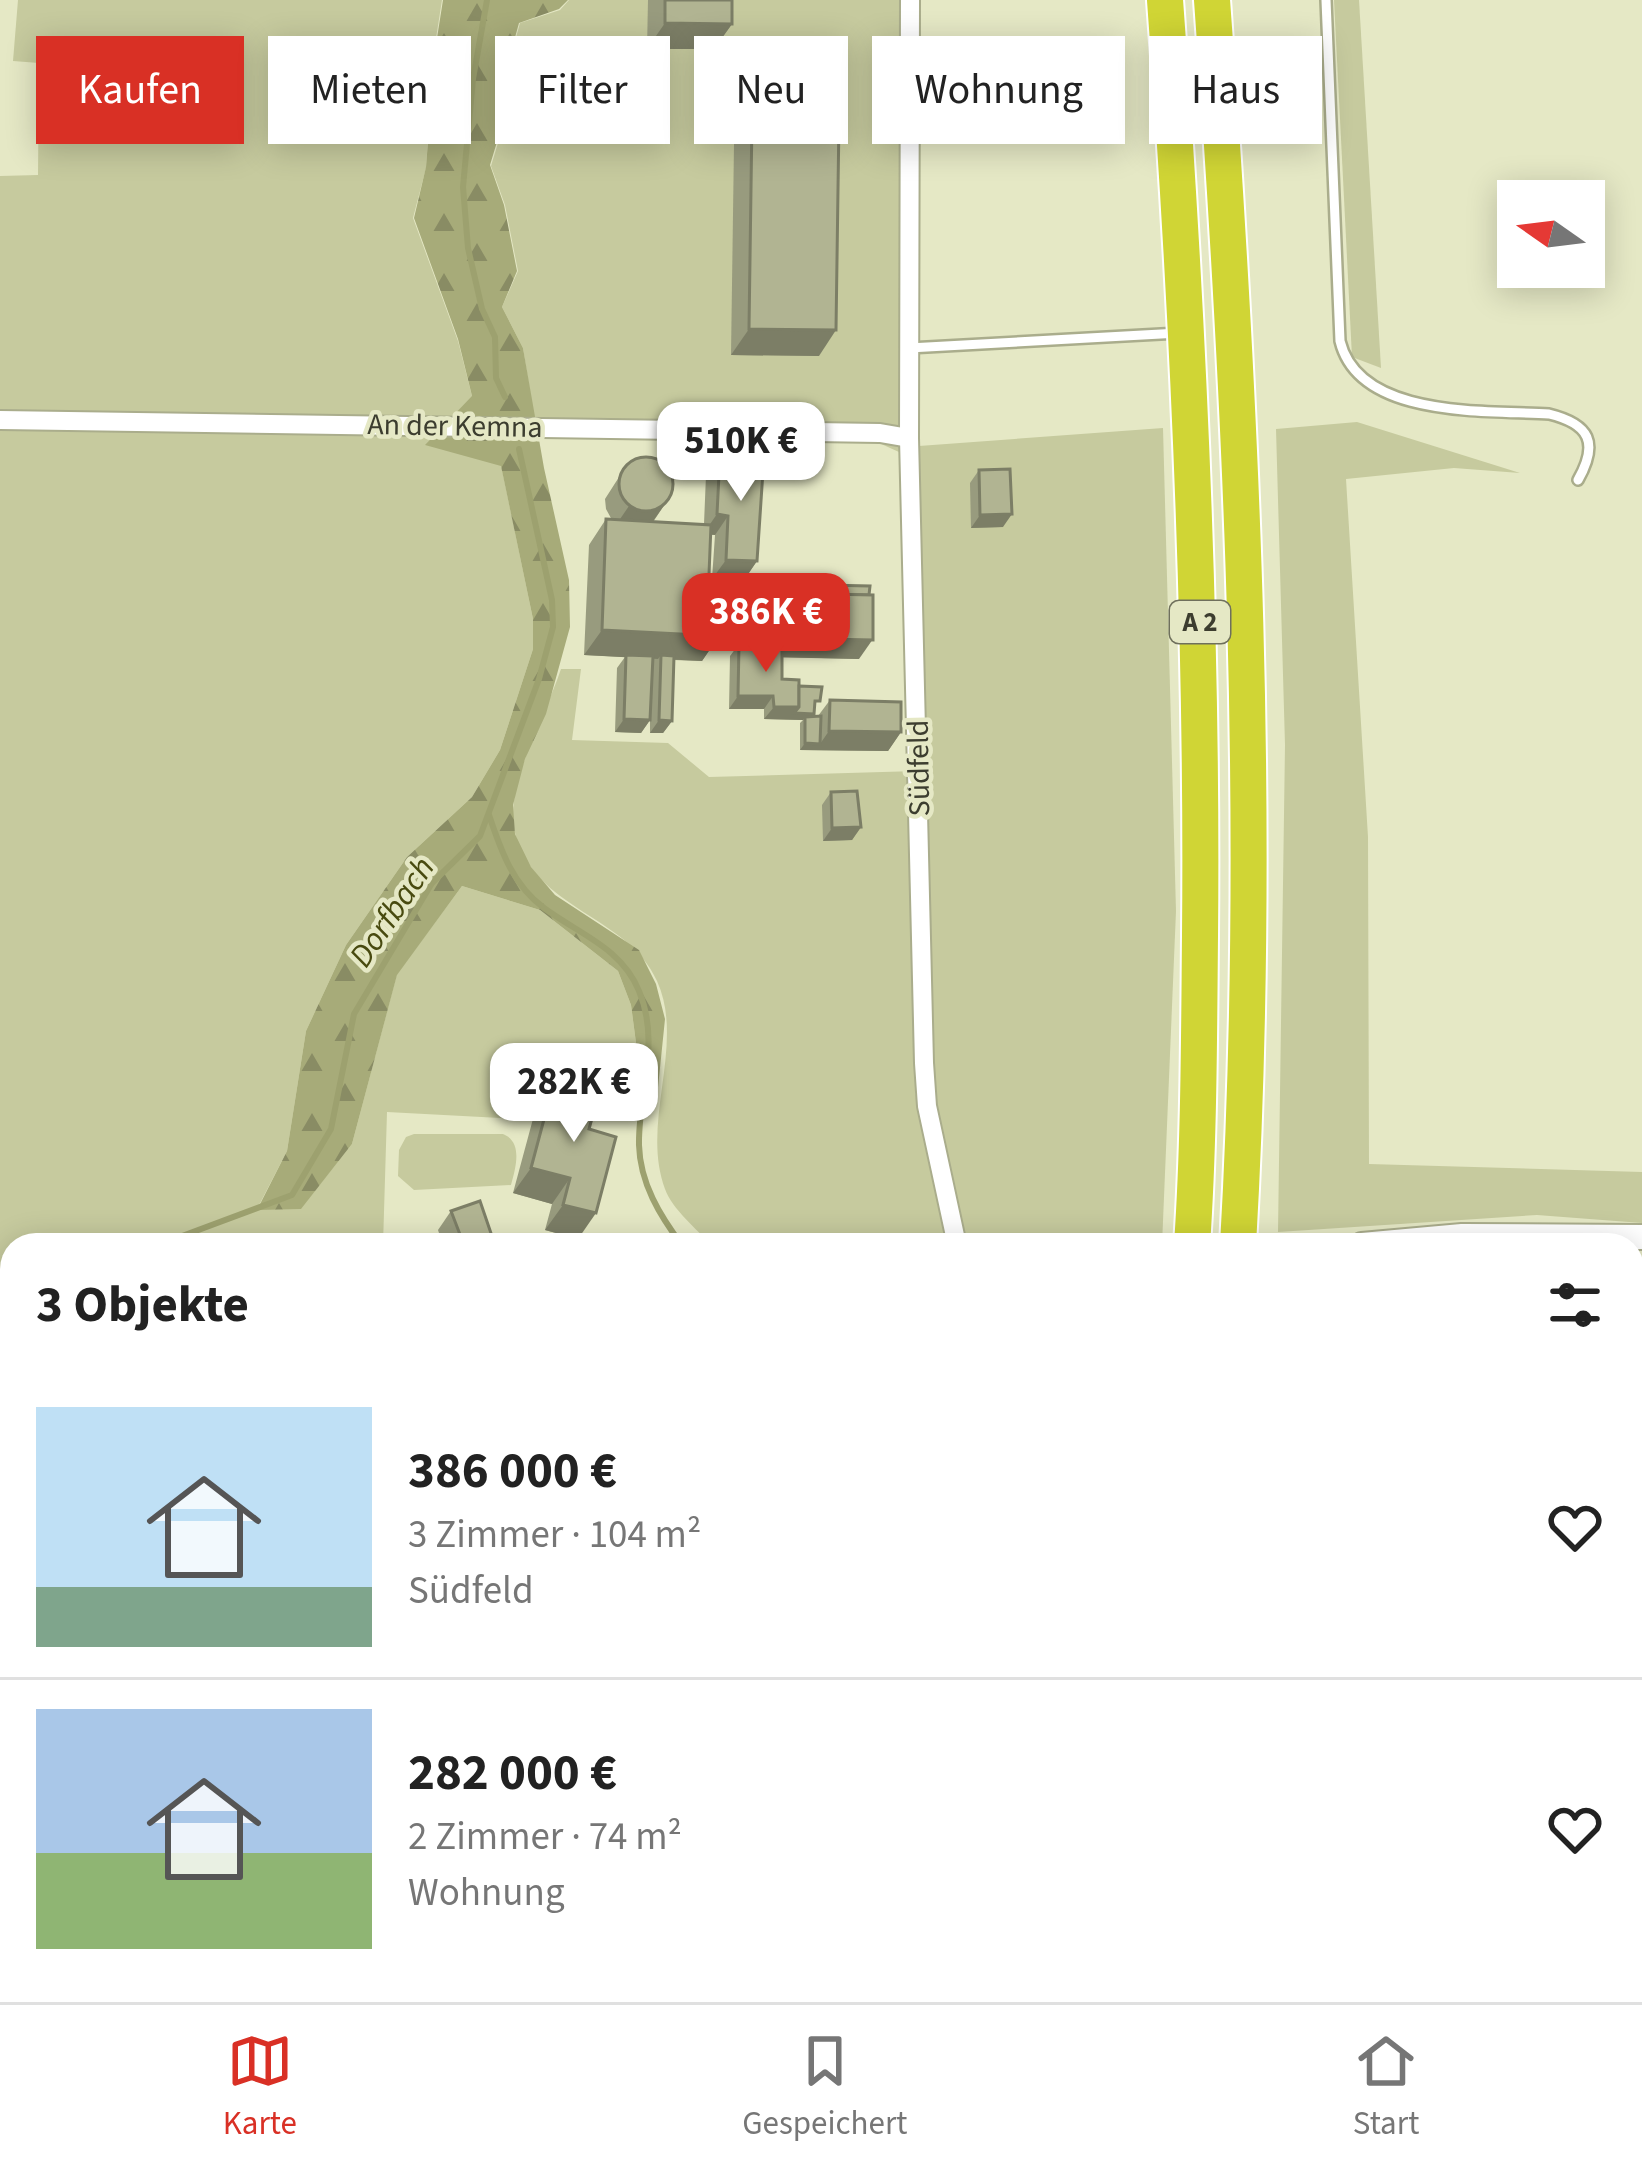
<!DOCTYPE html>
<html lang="de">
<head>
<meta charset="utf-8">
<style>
  :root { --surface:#fff; --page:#f2f2f2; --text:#222; --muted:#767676; --line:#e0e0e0; --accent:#d93025 }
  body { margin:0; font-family:"Source Sans 3",sans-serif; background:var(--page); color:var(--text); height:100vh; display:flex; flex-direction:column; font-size:45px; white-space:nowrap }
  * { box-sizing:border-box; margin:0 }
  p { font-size:39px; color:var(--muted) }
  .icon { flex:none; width:66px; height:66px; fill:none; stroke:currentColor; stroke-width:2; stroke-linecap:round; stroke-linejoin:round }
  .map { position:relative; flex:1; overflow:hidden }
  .drawer { position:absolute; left:0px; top:1233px; width:1644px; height:771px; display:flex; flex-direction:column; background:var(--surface); border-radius:36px 36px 0 0; box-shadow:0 6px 30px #0003 }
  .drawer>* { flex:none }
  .hud { position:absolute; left:36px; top:36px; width:1572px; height:108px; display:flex; gap:24px }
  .needle { width:78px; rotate:284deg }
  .controls { position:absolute; left:1497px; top:180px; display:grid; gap:24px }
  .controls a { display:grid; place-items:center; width:108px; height:108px; border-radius:0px; background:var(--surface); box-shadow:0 6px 30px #0003; font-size:60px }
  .price { position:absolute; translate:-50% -102px; padding:0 27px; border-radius:24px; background:#fff; color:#222; font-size:39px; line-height:78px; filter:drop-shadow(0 3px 6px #0008) }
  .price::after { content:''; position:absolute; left:50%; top:72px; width:36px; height:27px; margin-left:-18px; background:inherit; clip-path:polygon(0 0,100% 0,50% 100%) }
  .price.active { background:var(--accent); color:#fff }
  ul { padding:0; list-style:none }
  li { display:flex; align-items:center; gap:36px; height:300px; padding:0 36px }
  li+li { border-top:3px solid var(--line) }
  li span { display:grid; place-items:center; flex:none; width:336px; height:240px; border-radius:0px; color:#555 }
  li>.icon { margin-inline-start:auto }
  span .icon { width:144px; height:144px; fill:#fffc; stroke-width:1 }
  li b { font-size:51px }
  h2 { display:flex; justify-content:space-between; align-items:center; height:144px; padding:0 36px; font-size:51px }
  .chip { padding:0 42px; border-radius:0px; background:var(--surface); box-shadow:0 6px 30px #0003; font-size:42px; line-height:108px }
  .chip.active { background:var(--accent); color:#fff }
  .dock { display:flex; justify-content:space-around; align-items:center; height:168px; border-top:3px solid var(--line); background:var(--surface); font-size:33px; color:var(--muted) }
  .dock a { display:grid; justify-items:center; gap:6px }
  .dock .active { color:var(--accent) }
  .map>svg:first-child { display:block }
  .green { fill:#c6ca9e }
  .forest { fill:url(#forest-firs) }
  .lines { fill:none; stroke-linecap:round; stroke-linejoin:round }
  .stream { stroke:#9da16f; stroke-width:6 }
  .service-casing { stroke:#aaad8c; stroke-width:14 }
  .minor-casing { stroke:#aaad8c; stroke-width:22 }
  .tertiary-casing { stroke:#aaad8c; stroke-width:28 }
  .motorway-casing { stroke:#fff; stroke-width:40 }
  .service { stroke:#fff; stroke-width:9 }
  .minor { stroke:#fff; stroke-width:18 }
  .tertiary { stroke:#fff; stroke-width:24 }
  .motorway { stroke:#d0d535; stroke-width:36 }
  .wall { fill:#989b7e }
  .shaded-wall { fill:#7c7e66 }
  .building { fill:#b1b492; stroke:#7c7e66; stroke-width:3 }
  .labels { text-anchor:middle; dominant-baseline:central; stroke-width:9; stroke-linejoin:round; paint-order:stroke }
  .shield { fill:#e5e8c5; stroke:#6f705c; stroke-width:3 }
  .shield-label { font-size:27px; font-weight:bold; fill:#3c3d2f }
  .street-label { font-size:30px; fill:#3c3d2f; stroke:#e5e8c5 }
  .water-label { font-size:33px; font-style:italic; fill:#484a0f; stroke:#e5e8c5 }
</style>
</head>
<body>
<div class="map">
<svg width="1642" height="2002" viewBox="0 0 1642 2002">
  <defs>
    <pattern id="forest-firs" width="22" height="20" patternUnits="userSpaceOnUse" patternTransform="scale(3)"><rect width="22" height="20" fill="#a7ab79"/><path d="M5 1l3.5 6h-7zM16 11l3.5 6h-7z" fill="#898c64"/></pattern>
  </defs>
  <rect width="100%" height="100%" fill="#e5e8c5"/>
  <!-- green -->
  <g class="green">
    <path d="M18,0h424l-8,51 -8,117 -13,50 45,123 14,55 29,69 32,154v30l-33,101 -28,47 -65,60 -61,88 -40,86 -19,120 -30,58 44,-1 51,-64 45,-170 65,-88 78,24 78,61 13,34 9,68 -6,31 -97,-15 -17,30 -133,-7 -4,133h-371v559l-12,7v-1635l38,-1 1,-112 -26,-2z"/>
    <path d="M569,0h332l-2,452 -31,-14 -332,-9 -13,-81 -21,-41 16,-36 -13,-66 -14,-39 27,-89 -6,-25 8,-29 40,-13z"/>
    <path d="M1334,0h25l22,368 -29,-11z"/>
    <path d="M1357,422l163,51 -66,-5 -108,11 22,358 1,327 273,8v51l-105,-8 -259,17 7,-487 -9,-316z"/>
    <path d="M1163,428l13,483 -14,334h-203l-25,-139 -15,-660z"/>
    <path d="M561,669h20l-9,71 96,3 41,34 208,-6 -2,321 39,153h-243c-14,-16 -39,-36 -46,-56 -25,-67 21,-144 -8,-208 -29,-66 -123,-71 -142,-148 -12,-46 31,-118 46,-164z"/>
    <path d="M414,1134h89c20,8 13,33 8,51l-97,5 -16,-14 1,-26 7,-13z"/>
    <rect x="1632" y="1258" width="10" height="71"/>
    <path d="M978,1992h101l-1,10h-101z"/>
  </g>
  <!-- forest -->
  <path class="forest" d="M443,0h125l-9,9 -40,14 -8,29 6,24 -27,89 14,40 13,66 -15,36 21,41 21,120 25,112 1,47 -24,87 -21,45 -12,46 2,29 16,33 24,28 84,55 17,34 9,35 -9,88 -22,-3 6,-31 -9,-68 -13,-34 -78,-61 -78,-24 -65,89 -45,169 -51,65 -44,1 30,-59 19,-120 40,-86 61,-88 65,-60 28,-47 33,-101v-30l-32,-153 -76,-21 47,-49 -14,-57 -44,-121 12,-51 9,-116z"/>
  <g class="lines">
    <!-- stream -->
    <g class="stream">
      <path d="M487,0l-14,79 -10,108 5,61 14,61 13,28 1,41 9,19"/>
      <path d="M489,815c12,36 24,70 55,93 35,26 78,40 95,83 22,53 -1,101 0,154 1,38 21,71 43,100"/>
      <path d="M158,1245l134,-50 39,-66 23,-115 78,-131 48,-47 59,-157 14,-52 -1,-27 -33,-151"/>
    </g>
    <!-- service casing -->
    <g class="service-casing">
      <g id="service">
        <path d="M1326,0l14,341c19,78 146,69 209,73 41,10 50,29 29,66"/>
        <path d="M909,348l270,-15"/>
      </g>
    </g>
    <!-- minor casing -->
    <g class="minor-casing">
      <g id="minor">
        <path d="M910,0l-1,438 15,625 3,43 30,139"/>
        <path d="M0,420l880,13 29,5"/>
        <path d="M1632,1329h10"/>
        <path d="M0,1484l12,7"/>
        <path d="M1632,1637l10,1"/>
        <path d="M1632,1874l10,-2"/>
        <path d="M1270,2002l2,-10"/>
      </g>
    </g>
    <!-- tertiary casing -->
    <g class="tertiary-casing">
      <g id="tertiary">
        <path d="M1362,1245l100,-9 180,1"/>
        <path d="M0,1813l12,-7"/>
      </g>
    </g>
    <!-- motorway casing -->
    <g class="motorway-casing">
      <g id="motorway">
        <path d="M1165,0c23,312 38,623 35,936 -1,103 -1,206 -8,309"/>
        <path d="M1212,0c30,414 50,830 26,1245"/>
        <path d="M1106,2002l2,-10"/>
        <path d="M1153,2002l2,-10"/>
      </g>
    </g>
    <!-- service -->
    <use href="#service" class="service"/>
    <!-- minor -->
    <use href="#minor" class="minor"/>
    <!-- tertiary -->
    <use href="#tertiary" class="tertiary"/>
    <!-- motorway -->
    <use href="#motorway" class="motorway"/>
  </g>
  <!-- wall -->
  <g class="wall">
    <path d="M648,0h84v24l-18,25h-67z"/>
    <path d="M752,118l67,238 -88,-1 3,-211z"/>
    <path d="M720,455l37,106 -13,19 -32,-1 3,-44h-4l-3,64 11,37 -17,25 -28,-1 -2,61 -9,12h-13v-13l-9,13 -26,-1 2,-64 8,-11 -41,-2 5,-110 17,-26 6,1 -6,-11 -1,-10 23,-36 37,41 -12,18 51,2 2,-49z"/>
    <path d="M979,470l24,57 -32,1 -1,-45z"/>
    <path d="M774,584l85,75 -77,-2v22l17,7 16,21 -3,9h6l12,-16 71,32 -13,19 -88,-1v-27l3,-3 -39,-1v-10h-35l1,-53 9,-12h25l1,-47z"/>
    <path d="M831,792l30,35 -9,13 -29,1 -1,-36z"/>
    <path d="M555,1078l34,51 -11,110 -33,-9 7,-26 -39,-11 24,-89z"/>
    <path d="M451,1211l44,34h-52l-5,-15z"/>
    <path d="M1642,1797v39l-4,2 -6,-15v-18l4,-6z"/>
    <path d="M85,1992h44l-16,10h-23z"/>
    <path d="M156,1992l42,9 -49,1z"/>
    <path d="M206,1992h38l-7,10h-25z"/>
    <path d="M1309,1992h45l3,10h-45z"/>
    <path d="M1400,1992h41l3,10h-42z"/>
  </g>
  <!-- shaded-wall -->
  <g class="shaded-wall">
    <path d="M665,23l67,1 -18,25h-67z"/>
    <path d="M749,329l87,1 -17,26 -88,-1z"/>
    <path d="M665,504l-14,20 -35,1 13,-19z"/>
    <path d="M717,514l11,2 -13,19 -11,-2z"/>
    <path d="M1012,514l-9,13 -32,1 9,-13z"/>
    <path d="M726,560l31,1 -13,19 -32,-1z"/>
    <path d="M602,630l117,6 -17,25 -41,-2v-4l-3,4 -74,-4z"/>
    <path d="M777,638l96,1 -14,20 -95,-2z"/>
    <path d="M738,696h35l-9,13h-35z"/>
    <path d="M774,707h25l15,7 -4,6 -5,-3 -2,3 -39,-1z"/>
    <path d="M624,719l26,1 -9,13 -26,-1z"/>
    <path d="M659,720l13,1 -9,12h-13z"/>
    <path d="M829,731l72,1 -13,19 -88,-1 5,-7 15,1z"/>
    <path d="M861,827l-9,13 -29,1 9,-13z"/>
    <path d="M531,1168l39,10 -18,26 -39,-11z"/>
    <path d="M563,1205l33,8 -18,26 -33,-9z"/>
    <path d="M1632,1445l10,1v14l-10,-1z"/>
    <path d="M1632,1595l10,1v14l-10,-1z"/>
    <path d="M12,1889v9l-12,5v-9z"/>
    <path d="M1635,1944h7v7l-10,-1z"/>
    <path d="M108,1992h4l-6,9 -8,1 5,-7z"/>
    <path d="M117,1992h12l-19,10z"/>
    <path d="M200,1992h4l-6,9 -14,1z"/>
    <path d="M241,1992h3l-7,10h-11z"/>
  </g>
  <!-- building -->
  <g class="building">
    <path d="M665,0h67v24l-67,-1z"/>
    <path d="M752,118l87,1 -3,211 -87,-1z"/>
    <path d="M720,455l44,1 -7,105 -31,-1 2,-44 -11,-2z"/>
    <circle cx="646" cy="484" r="27"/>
    <path d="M1010,469l2,45 -32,1 -1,-45z"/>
    <path d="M606,519l105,6 -3,74 13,1 -2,36 -117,-6z"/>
    <path d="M774,584l96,2 -1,9 -91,-2 -5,6z"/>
    <path d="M778,593l95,2v45l-96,-2z"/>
    <path d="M739,644h43v35l17,1v27h-25l-1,-11h-35z"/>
    <path d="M626,655l27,1 -3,64 -26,-1z"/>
    <path d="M661,655l13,1 -2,65 -13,-1z"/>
    <path d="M799,686l23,1 -2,14h-5l-1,13 -20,-1 5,-6z"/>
    <path d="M830,700l71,2v30l-72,-1z"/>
    <path d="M821,716l-1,28 -15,-1v-26z"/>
    <path d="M857,791l4,36 -29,1 -1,-36z"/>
    <path d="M555,1078l45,12 -11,39 27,8 -20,76 -33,-8 7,-27 -39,-10z"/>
    <path d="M480,1201l15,44h-31l-13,-34z"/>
    <path d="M1642,1343v46l-10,1v-46z"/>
    <rect x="1632" y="1396" width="10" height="12"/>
    <path d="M1632,1417h10v29l-10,-1z"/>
    <path d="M1632,1565h10v31l-10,-1z"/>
    <path d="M1633,1646l6,27 -7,2v-28z"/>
    <path d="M1642,1664v18l-3,2 -3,-7 3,-4 -2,-8z"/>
    <path d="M1632,1723l6,12 -6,2z"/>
    <path d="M12,1844v45l-12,5v-43z"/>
    <path d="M0,1897l8,14 -8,4z"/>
    <path d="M1632,1904l10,1 -2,28 -8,-1z"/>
    <path d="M1640,1928h2v16h-7z"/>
    <path d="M156,1992h44l-16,10h-23z"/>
    <path d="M223,1992h18l-14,8z"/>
    <path d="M259,1992h28l3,6 -8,4h-36l-2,-2z"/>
    <path d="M1322,1992h32l3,10h-33z"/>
    <path d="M1412,1992h29l3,10h-29z"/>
  </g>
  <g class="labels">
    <!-- shield labels -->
    <rect class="shield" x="1170" y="601" width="60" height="42" rx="9"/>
    <g class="shield-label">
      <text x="1200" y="622">A 2</text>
    </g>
    <!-- street labels -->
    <g class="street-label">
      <text transform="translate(455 426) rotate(1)">An der Kemna</text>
      <text transform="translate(919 768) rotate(-91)">Südfeld</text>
    </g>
    <!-- water labels -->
    <g class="water-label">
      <text transform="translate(392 912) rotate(-56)">Dorfbach</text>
    </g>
  </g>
</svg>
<div class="controls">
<a><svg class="needle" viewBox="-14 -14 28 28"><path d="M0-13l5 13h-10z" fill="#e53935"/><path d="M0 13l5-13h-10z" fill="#767676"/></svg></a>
</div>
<b class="price" style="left:741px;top:504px">510K €</b>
<b class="price active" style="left:766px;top:675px">386K €</b>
<b class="price" style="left:574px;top:1145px">282K €</b>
<div class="hud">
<a class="chip active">Kaufen</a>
<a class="chip">Mieten</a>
<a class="chip">Filter</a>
<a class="chip">Neu</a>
<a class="chip">Wohnung</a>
<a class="chip">Haus</a>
</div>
<section class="drawer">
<h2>3 Objekte<svg class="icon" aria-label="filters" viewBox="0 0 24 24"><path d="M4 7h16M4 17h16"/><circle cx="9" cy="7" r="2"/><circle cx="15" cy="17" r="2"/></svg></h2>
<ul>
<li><span style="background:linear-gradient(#bfe0f5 75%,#7fa58c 0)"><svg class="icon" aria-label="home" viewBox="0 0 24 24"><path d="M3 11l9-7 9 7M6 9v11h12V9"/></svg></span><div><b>386 000 €</b><p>3 Zimmer · 104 m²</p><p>Südfeld</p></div><svg class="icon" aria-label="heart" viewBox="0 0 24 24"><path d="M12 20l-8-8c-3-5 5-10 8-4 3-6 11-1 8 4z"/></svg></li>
<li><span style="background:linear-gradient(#a9c7e8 60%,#8fb573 0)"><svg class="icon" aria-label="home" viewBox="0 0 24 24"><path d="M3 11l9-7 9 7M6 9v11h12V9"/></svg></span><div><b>282 000 €</b><p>2 Zimmer · 74 m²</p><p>Wohnung</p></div><svg class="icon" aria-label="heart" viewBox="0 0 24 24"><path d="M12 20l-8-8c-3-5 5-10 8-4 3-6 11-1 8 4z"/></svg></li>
</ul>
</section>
</div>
<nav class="dock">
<a class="active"><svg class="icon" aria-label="map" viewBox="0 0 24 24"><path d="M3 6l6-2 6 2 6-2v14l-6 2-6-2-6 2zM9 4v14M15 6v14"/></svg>Karte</a>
<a><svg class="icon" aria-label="saved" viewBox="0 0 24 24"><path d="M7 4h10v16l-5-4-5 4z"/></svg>Gespeichert</a>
<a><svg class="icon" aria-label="home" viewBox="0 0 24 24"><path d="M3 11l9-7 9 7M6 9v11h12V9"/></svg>Start</a>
</nav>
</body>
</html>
